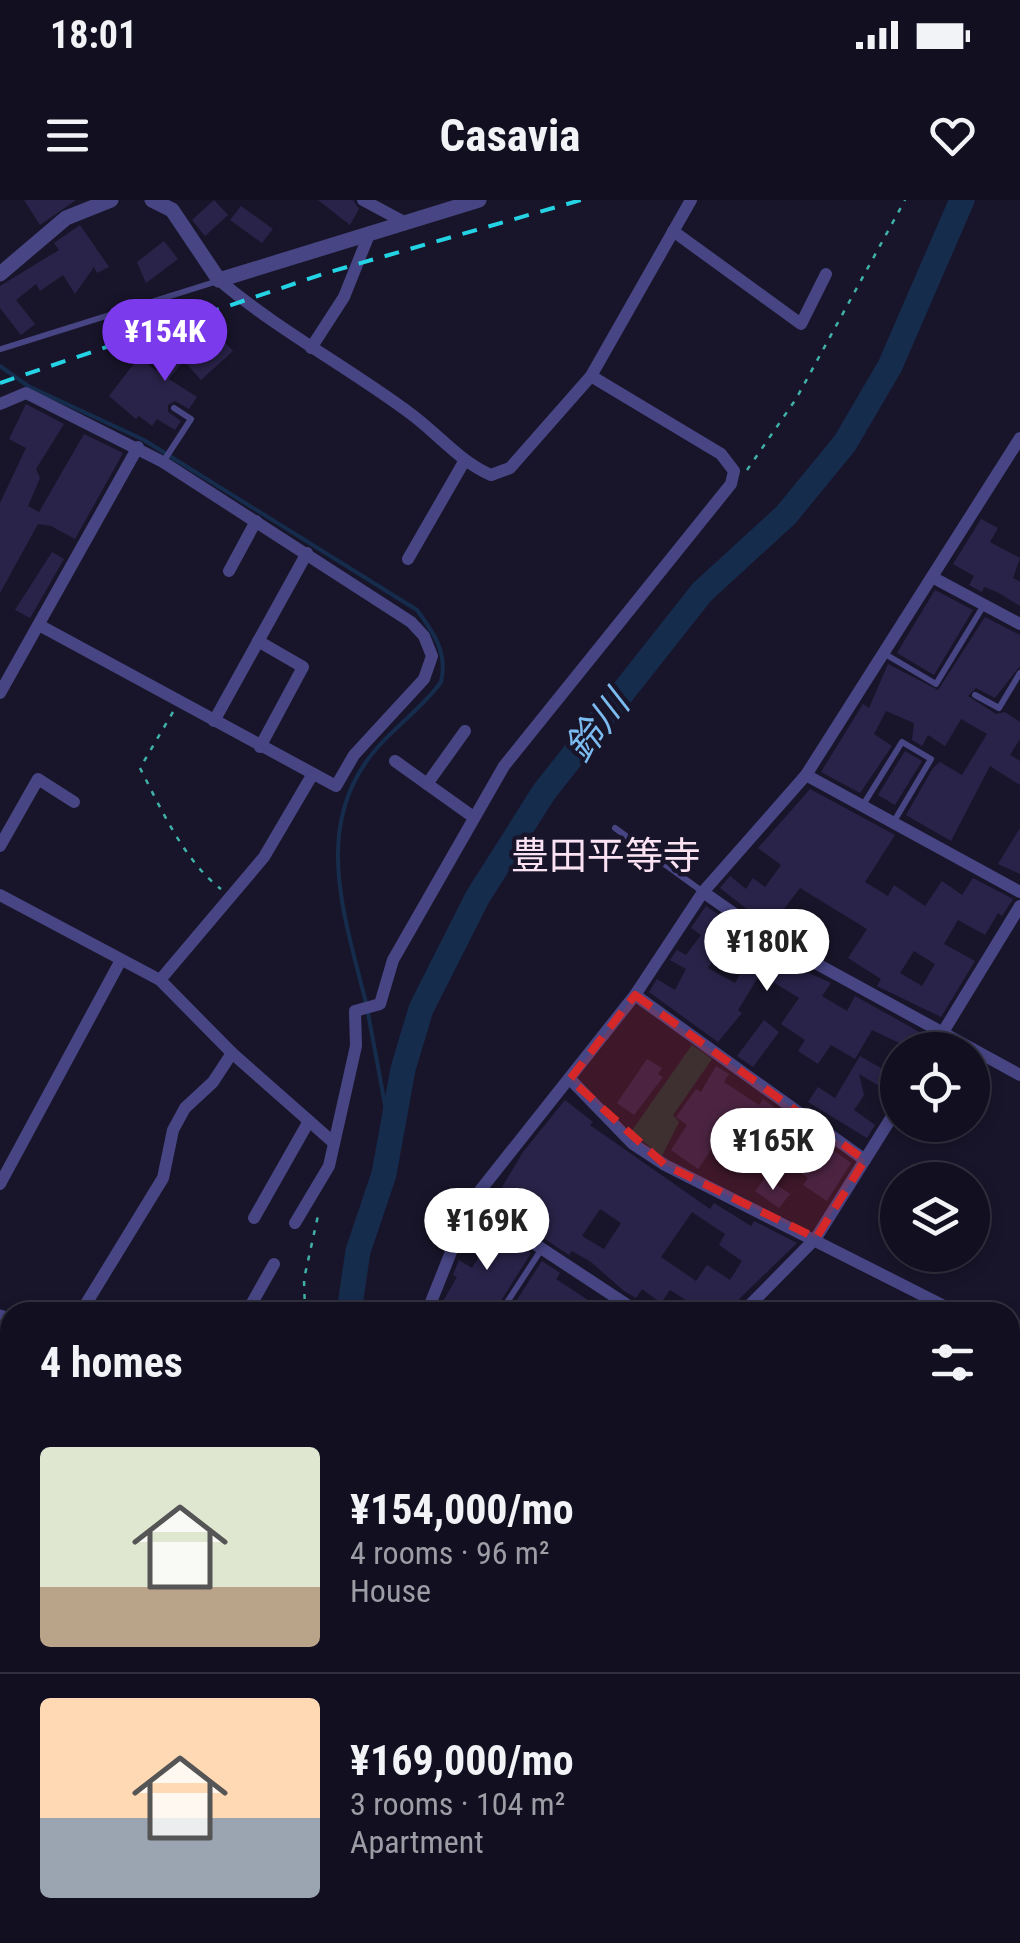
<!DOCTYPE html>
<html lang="en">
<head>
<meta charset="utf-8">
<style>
  :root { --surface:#121020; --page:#1f1e2d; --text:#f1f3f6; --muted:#9c9da5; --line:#31303e; --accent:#7c3aed }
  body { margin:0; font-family:"Roboto Condensed","Noto Sans JP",sans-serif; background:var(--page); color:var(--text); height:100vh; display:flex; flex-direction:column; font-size:38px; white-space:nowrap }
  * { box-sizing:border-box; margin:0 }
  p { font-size:32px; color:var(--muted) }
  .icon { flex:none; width:55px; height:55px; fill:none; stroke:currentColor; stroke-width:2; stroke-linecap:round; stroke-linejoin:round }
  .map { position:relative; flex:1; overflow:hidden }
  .drawer { position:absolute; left:0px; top:1102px; width:1020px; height:642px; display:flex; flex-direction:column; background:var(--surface); border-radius:30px 30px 0 0; box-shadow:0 5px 15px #0003,0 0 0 2px var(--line) }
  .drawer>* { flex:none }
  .buttons { position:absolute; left:880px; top:832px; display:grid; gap:20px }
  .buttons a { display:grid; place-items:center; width:110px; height:110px; border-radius:50%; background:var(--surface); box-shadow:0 5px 15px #0003,0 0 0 2px var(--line); font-size:50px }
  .price { position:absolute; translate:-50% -85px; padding:0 22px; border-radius:35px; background:#fff; color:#222; font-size:32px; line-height:65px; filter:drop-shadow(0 2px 5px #0008) }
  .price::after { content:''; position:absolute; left:50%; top:60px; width:30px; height:22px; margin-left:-15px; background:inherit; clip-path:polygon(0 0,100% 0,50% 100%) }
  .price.on { background:var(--accent); color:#fff }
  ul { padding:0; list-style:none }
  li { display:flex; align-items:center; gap:30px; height:250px; padding:0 40px }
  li+li { border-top:2px solid var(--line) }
  li span { display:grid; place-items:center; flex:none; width:280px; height:200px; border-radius:10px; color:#555 }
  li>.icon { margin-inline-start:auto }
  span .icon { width:120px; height:120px; fill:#fffc; stroke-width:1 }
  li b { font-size:42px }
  h2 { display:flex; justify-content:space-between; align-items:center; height:120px; padding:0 40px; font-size:42px }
  .status { display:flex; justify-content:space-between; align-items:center; height:70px; padding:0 50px; background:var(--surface); direction:ltr }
  .status svg { height:28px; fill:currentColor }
  header { display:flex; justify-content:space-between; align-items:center; height:130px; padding:0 40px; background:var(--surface); font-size:45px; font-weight:700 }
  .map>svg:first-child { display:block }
  .green { fill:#183332 }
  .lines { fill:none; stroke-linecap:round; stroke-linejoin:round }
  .stream { stroke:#162c4d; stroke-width:4 }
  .river { stroke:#162c4d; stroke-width:25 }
  .building { fill:#2a2349; fill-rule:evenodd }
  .path { stroke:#40b1a8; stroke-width:2.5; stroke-dasharray:5 8; stroke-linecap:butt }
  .service { stroke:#474583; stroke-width:6 }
  .minor { stroke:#474583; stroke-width:12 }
  .tertiary { stroke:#474583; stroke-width:15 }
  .rail { stroke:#24d4e5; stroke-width:4; stroke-dasharray:15 12; stroke-linecap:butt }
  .marked { fill:#d62828; fill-opacity:0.2; stroke:#d62828; stroke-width:8; stroke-dasharray:20 12; stroke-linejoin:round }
  .labels { text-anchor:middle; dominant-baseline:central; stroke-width:9; stroke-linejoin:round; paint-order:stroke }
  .water-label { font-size:38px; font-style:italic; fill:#7cbbef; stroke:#18152a }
  .neighbourhood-label { font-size:38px; fill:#fce3f3; stroke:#18152a }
</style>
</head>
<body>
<div class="status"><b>18:01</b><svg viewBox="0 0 49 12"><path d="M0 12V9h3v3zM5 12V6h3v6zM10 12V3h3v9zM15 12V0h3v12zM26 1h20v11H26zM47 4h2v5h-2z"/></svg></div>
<header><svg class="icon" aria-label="menu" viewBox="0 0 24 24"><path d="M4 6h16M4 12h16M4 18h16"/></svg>Casavia<svg class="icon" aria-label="heart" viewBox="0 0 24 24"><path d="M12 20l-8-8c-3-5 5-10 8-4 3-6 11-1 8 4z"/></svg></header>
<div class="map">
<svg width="1020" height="1743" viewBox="0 0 1020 1743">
  <rect width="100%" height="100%" fill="#18152a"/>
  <!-- green -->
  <path class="green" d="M692,845l20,14 -39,56 6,7 -17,34 -31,-24z"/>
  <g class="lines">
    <!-- stream -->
    <g class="stream">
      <path d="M0,166l28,20 116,54 273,170c17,23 31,43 24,72 -18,25 -44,43 -64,66 -67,76 -32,169 -11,255"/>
      <path d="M368,813l23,124"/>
    </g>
    <!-- river -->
    <path class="river" d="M349,1112l9,-61 26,-77 19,-105 18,-60 56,-111 67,-106 158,-200 84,-77 59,-72 45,-77 72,-166"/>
  </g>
  <!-- building -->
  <g class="building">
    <path d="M24,0h52l-36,25z"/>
    <path d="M214,0l14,15 -23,21 -13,-16z"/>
    <path d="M318,0h35l6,9 -9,16z"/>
    <path d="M241,6l32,23 -11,14 -32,-23z"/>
    <path d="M80,25l29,42 -12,6 -3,-6 -19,27 -12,-19 -23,16 -4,-7 -20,16 19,24 -14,11 -21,-27v-22l59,-36 -5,-7z"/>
    <path d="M164,41l14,18 -32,24 -9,-21z"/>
    <path d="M218,135l15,16 -32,29 -17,-19 -15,18 28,18 -8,12 -14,-8 -7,4v7l13,9 -6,9 -18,-11 -5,7 -13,-10 -3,3 -27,-23 30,-39 17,14 7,-9 4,4 16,-21 13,10z"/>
    <path d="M26,204l38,20 -28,45 4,9 -12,28 11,6 45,-78 39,19 -48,86 -24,-13 -13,-2 -38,69v-90l26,-55 -17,-9z"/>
    <path d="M981,319l17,9 -8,14 30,16 -7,20 7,4v24l-23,-14 -13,-5 -2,5 -13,-7 5,-9 -21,-12z"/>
    <path d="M52,352l12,7 -34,59 -15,-8z"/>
    <path d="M935,390l38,20 -39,65 -37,-22z"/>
    <path d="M985,417l35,18v31l-25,32 -19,-10 -8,8 28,18 9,-2 15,10v17l-10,16 10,6v24l-30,-19 -39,75 -45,-26 27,-47 7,-6 22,13 25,-41 -26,-15 -16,27 -17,-11 -6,11 -10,-6 2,-17 -28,-12 -12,23 18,12 -32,47 -39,-21 42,-68 6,4 19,-44 50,26z"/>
    <path d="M905,551l17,10 -27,44 -17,-10z"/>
    <path d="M810,589l85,46 -30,47 23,14 6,-11 31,21 17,-25 20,14 11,-17 40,21 -11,17 -4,-3 -13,22 -27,-15 -14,24 31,17 -34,56 -64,-31 4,-7 -33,-21 19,-29 -67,-41 -16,21 19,11 -10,15 -17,-10 -5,3 -51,-40 10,-12 16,13 7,-11 12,9 16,-22 -23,-17zM914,751l21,13 -13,22 -22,-13z"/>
    <path d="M1020,628v46l-22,-10z"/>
    <path d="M706,706l67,47 -3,4 23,14 2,-4 36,16 -9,13 25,15 8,-15 68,38 -9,16 -42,-20 -17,29 -24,-14 -13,19 -20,-13 7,-11 -24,-16 18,-26 -39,-24 -22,36 4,3 -24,29 -69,-50 8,-13 18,11 11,-21 -16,-9 7,-10 9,5 15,-20 -10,-7zM726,741l24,16 -15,26 -27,-15z"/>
    <path d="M764,820l15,12 -26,35 -16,-11z"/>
    <path d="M860,856l38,22 -5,16 -34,-20 5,21 -10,15 21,15 -8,13 -59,-36 10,-15 17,11z"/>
    <path d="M647,859l15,9 -4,6 5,3 -29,38 -17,-12z"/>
    <path d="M716,866l13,8 -5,8 35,23 4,-6 88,64 -24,38 -24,-16 5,-7 -34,-23 -10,17 -42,-28 -4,6 -5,-3 -15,22 -27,-19 16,-25 -11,-8 20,-28 5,3z"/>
    <path d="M565,900l28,22 -3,3 120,84 4,-6 37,23 3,-5 43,22 -56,54 -10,15h-26l-35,-22 -9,13 -19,-14 -6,9 -12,-7 -33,-29 -19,-11 -3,4 -77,-51 31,-52zM600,1009l21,14 -17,26 -22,-13zM692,1012l33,22 -6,11 23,16 -12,19 -23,-15 -11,16 -35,-24z"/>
    <path d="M766,977l24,17 -11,14 -24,-17z"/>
    <path d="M476,1017l55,36 -37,59h-37l-15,-9 15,-26 -4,-2 6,-15 13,8 16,-25 -17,-15z"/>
    <path d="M542,1061l18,12 -4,6 50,33h-30l-16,-10 -6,10h-25l-14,-9z"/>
  </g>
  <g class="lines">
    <!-- path -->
    <g class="path">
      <path d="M747,270l49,-71 109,-199"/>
      <path d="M173,512l-33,56c21,41 45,94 81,121"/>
      <path d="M305,1112l-1,-33 15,-68"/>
      <path d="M994,1743l26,-8"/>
    </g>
    <!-- service -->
    <g class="service">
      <path d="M1,149l217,-68"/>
      <path d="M163,262l28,-43 -17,-11"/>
      <path d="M885,454l51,30 48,-79"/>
      <path d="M975,495l24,13 21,-35"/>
      <path d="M863,605l39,-63 29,17 -38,64"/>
      <path d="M615,628l88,64"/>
      <path d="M504,1107l37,-57"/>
    </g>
    <!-- minor -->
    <g class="minor">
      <path d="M363,0l41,22"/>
      <path d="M673,31l128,93 25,-50"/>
      <path d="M219,80c60,51 129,87 192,134 27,20 48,47 80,61l19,-7 81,-92 100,-176"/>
      <path d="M311,148l33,-51 26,-65"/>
      <path d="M0,204l26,-11 137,69 248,160 13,14 8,20 -8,23 -70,76 -18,31 -297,-161"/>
      <path d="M408,359l57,-99"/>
      <path d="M229,371l27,-50"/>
      <path d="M932,377l88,47"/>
      <path d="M258,441l45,26 -43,80"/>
      <path d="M0,493l138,-246"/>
      <path d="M214,521l93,-168"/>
      <path d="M395,561l77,55"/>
      <path d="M806,575l214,117"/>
      <path d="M427,584l38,-53"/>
      <path d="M0,646l38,-67 36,23"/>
      <path d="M703,692l63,44 254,139"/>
      <path d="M0,695l160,85 72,73 102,90"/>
      <path d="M160,780l104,-123 47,-80"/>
      <path d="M635,795l230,165"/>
      <path d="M932,850l88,-144"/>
      <path d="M570,879l63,65 32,21 291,147"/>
      <path d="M0,984l121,-224"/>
      <path d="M471,1002l167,110"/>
      <path d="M254,1018l55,-97"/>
      <path d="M295,1023l34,-57 27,-120 -1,-35 25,-7 13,-44 111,-194 227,-282 3,-13 -13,-17 -130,-78"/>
      <path d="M81,1112l82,-134 10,-48 12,-22 28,-26 19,-29"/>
      <path d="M247,1112l27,-48"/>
      <path d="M427,1112l44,-110 164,-207 68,-103 103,-117 214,-337"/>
      <path d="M743,1112l73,-74 82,-131"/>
      <path d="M1010,1141l10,6"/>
      <path d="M0,1320l10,-15"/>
      <path d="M1010,1321l10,5"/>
      <path d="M0,1382l10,5"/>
      <path d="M0,1527l10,-13"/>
      <path d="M1010,1593l10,5"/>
      <path d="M0,1611l10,8"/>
      <path d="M0,1731l10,-13"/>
      <path d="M164,1735l4,3"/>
      <path d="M447,1735l15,8"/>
      <path d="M598,1735l15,8"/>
      <path d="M856,1735l15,8"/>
      <path d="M323,1743l6,-8"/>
      <path d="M553,1743l5,-8"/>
      <path d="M706,1743l4,-8"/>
    </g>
    <!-- tertiary -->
    <g class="tertiary">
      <path d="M152,0l20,10 47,70 260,-80"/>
      <path d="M0,74l66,-56 45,-18"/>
      <path d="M0,1117l10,4"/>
    </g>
    <!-- rail -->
    <path class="rail" d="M0,183l326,-110 255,-73"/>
  </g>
  <!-- marked area -->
  <path class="marked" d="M635,795l230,165 -49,78 -151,-73 -95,-86z"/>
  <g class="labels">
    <!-- water labels -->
    <g class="water-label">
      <text transform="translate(597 526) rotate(-52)">鈴川</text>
    </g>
    <!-- neighbourhood labels -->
    <g class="neighbourhood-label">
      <text x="606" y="656">豊田平等寺</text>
    </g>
  </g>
</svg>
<div class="buttons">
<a><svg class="icon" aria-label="locate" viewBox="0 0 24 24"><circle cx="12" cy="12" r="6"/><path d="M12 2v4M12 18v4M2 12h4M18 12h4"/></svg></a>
<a><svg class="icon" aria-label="layers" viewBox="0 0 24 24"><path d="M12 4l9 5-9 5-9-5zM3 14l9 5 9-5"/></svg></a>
</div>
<b class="price on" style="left:165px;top:184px">¥154K</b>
<b class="price" style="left:767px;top:794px">¥180K</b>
<b class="price" style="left:773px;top:993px">¥165K</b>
<b class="price" style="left:487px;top:1073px">¥169K</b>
<section class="drawer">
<h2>4 homes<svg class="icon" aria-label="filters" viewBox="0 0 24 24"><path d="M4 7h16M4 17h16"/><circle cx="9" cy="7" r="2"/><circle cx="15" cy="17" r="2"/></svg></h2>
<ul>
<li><span style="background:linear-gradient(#dfe7d0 70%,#b9a48a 0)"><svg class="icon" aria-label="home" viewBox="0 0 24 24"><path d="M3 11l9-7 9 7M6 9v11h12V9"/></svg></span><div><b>¥154,000/mo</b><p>4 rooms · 96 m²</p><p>House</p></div></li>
<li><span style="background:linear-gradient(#ffd9b3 60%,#9aa5b1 0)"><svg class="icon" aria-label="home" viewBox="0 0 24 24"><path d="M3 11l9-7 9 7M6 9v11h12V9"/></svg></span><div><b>¥169,000/mo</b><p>3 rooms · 104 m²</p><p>Apartment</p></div></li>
</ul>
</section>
</div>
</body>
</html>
